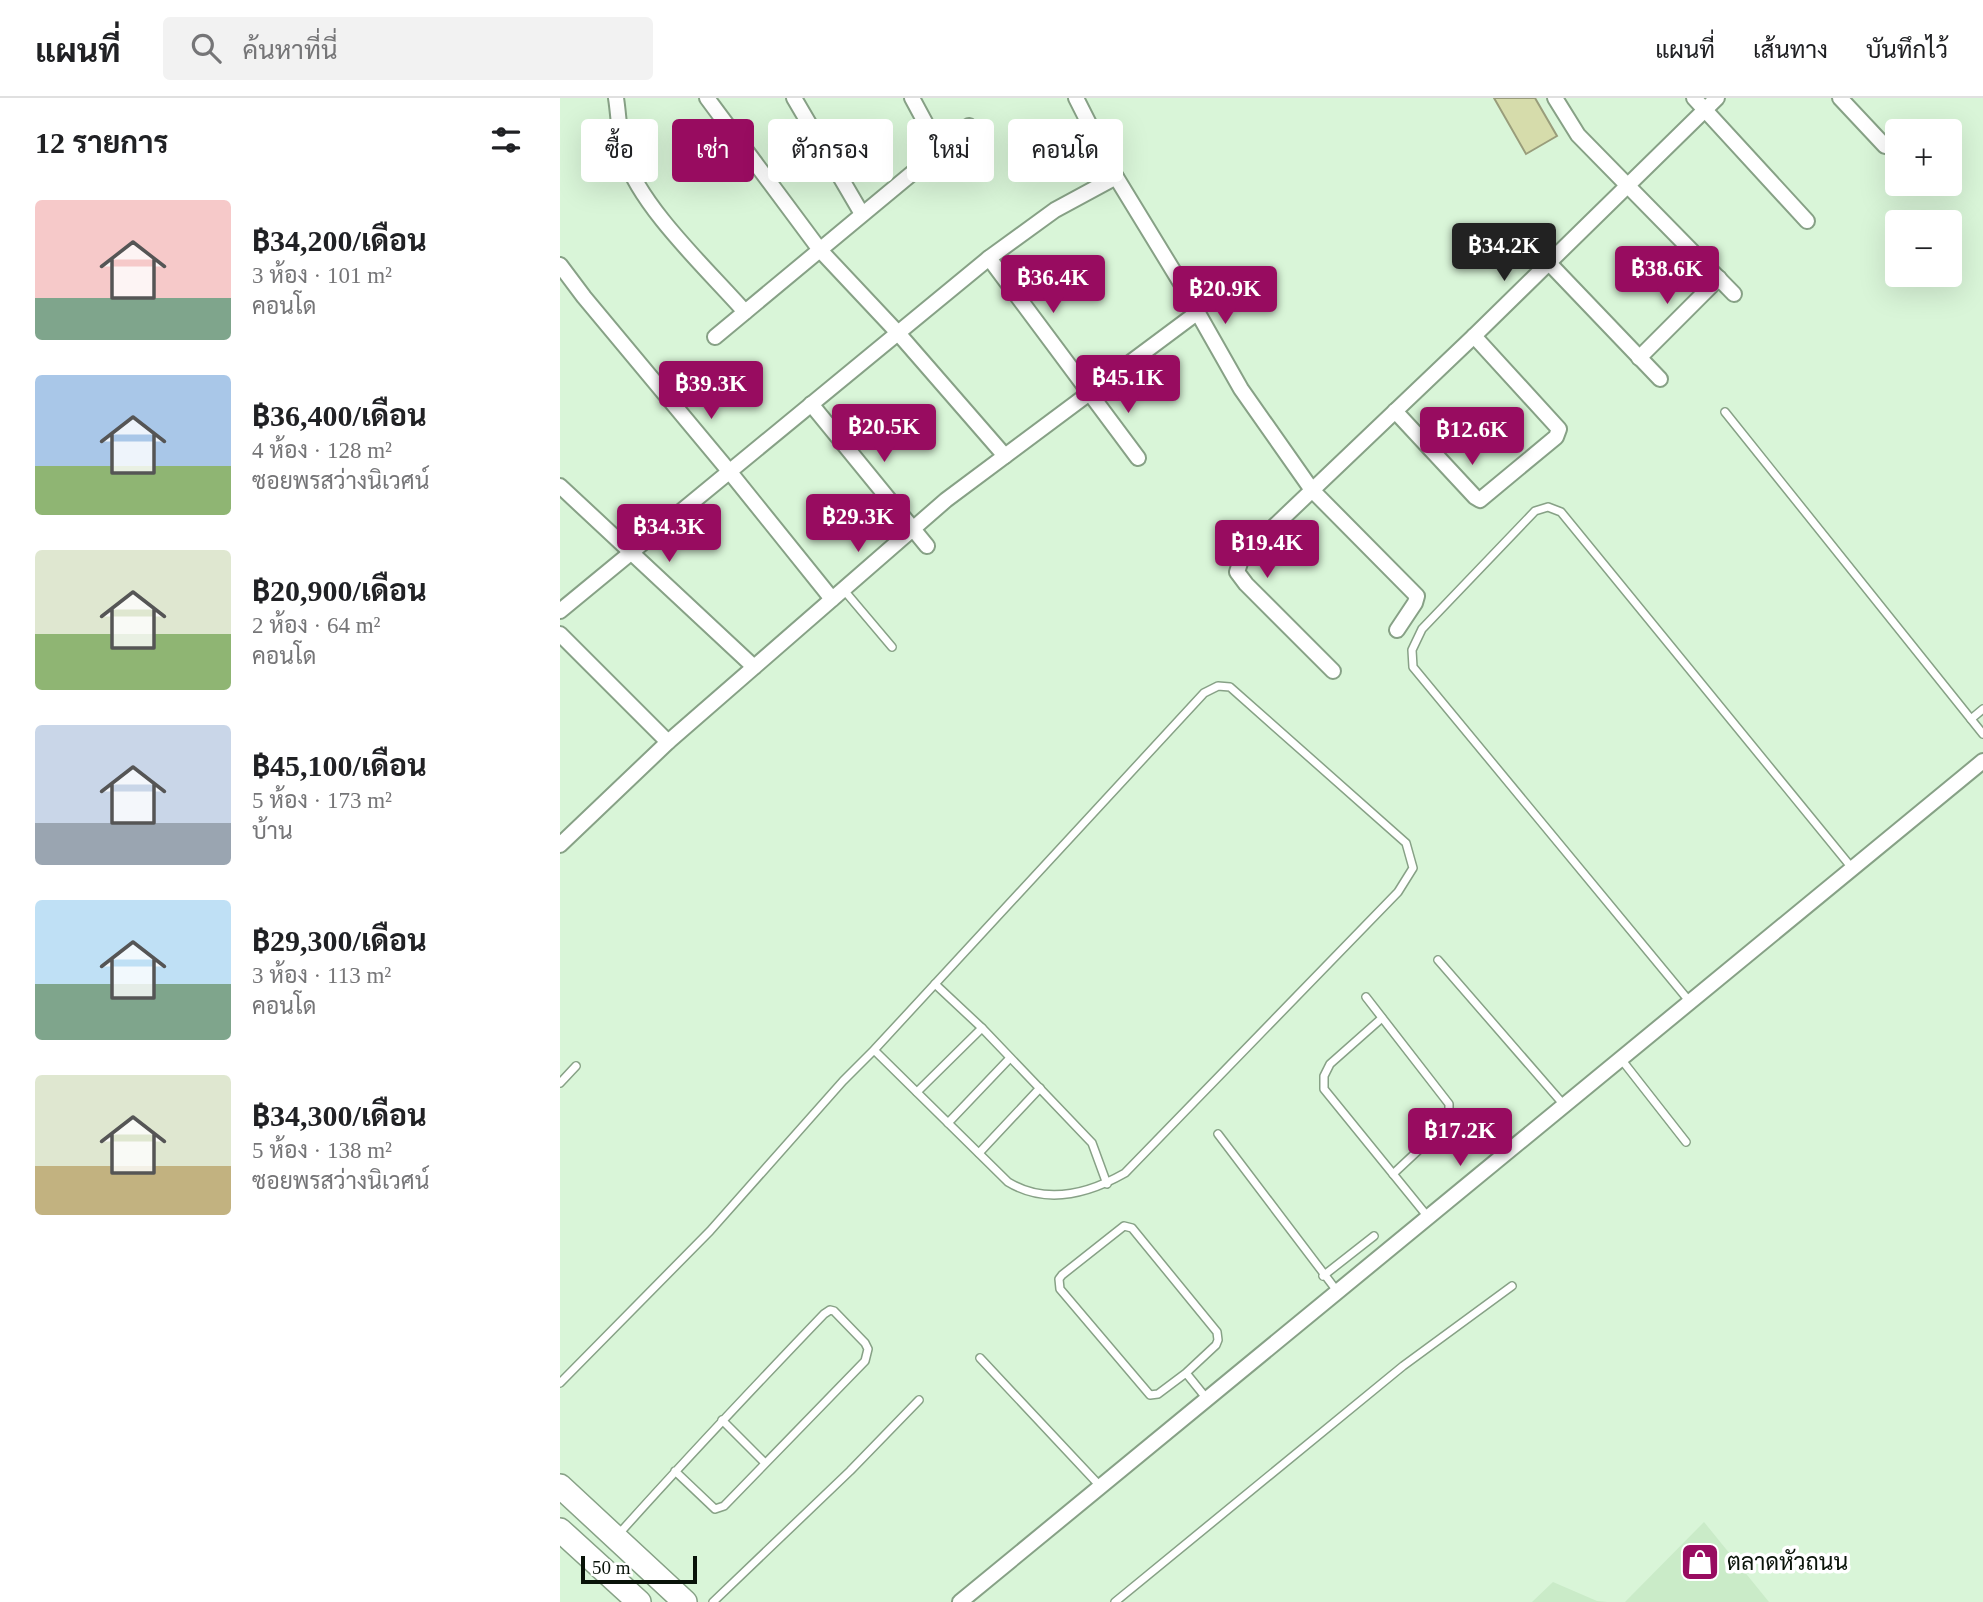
<!DOCTYPE html>
<html lang="th">
<head>
<meta charset="utf-8">
<style>
  :root { --surface:#fff; --page:#f2f2f2; --text:#202124; --muted:#757577; --line:#e0e0e0; --accent:#980c60 }
  body { margin:0; font-family:"Times New Roman",Sarabun,serif; background:var(--page); color:var(--text); height:100vh; display:flex; flex-direction:column; font-size:26px; white-space:nowrap }
  * { box-sizing:border-box; margin:0 }
  p { font-size:23px; color:var(--muted) }
  .icon { flex:none; width:38px; height:38px; fill:none; stroke:currentColor; stroke-width:2; stroke-linecap:round; stroke-linejoin:round }
  .map { position:relative; flex:1; overflow:hidden }
  .details { display:flex; flex-direction:column; background:var(--surface); width:560px }
  .details>* { flex:none }
  .guide { position:absolute; left:21px; top:21px; width:665px; height:63px; display:flex; gap:14px }
  .controls { position:absolute; left:1325px; top:21px; display:grid; gap:14px }
  .controls a { display:grid; place-items:center; width:77px; height:77px; border-radius:7px; background:var(--surface); box-shadow:0 7px 28px #0002; font-size:35px }
  .scale { position:absolute; left:21px; bottom:18px; width:116px; box-sizing:border-box; padding-left:7px; border:4px solid #091309; border-top:0; font-size:19px; line-height:24px; white-space:nowrap; color:#091309; -webkit-text-stroke:5px #fff; paint-order:stroke }
  .price { position:absolute; translate:-50% -60px; padding:0 16px; border-radius:7px; background:var(--accent); color:#fff; font-size:23px; line-height:46px; filter:drop-shadow(0 2px 4px #0008) }
  .price::after { content:''; position:absolute; left:50%; top:42px; width:21px; height:16px; margin-left:-10px; background:inherit; clip-path:polygon(0 0,100% 0,50% 100%) }
  .price.on { background:#222; color:#fff }
  ul { padding:0; list-style:none }
  li { display:flex; align-items:center; gap:21px; height:175px; padding:0 35px }
  li span { display:grid; place-items:center; flex:none; width:196px; height:140px; border-radius:7px; color:#555 }
  li>.icon { margin-inline-start:auto }
  span .icon { width:84px; height:84px; fill:#fffc; stroke-width:1 }
  li b { font-size:30px }
  h2 { display:flex; justify-content:space-between; align-items:center; height:84px; padding:0 35px; font-size:30px }
  .pill { padding:0 24px; border-radius:7px; background:var(--surface); box-shadow:0 7px 28px #0002; font-size:24px; line-height:63px }
  .pill.on { background:var(--accent); color:#fff }
  header { display:flex; align-items:center; gap:42px; box-sizing:border-box; height:98px; padding:0 35px; background:var(--surface); border-bottom:2px solid var(--line) }
  header strong { font-size:33px }
  nav { display:flex; gap:38px; margin-inline-start:auto; font-size:24px }
  .search { width:490px; height:63px; background:var(--page); display:flex; align-items:center; gap:18px; box-sizing:border-box; padding:0 24px; border-radius:7px; color:var(--muted); font-size:26px }
  main { display:flex; flex:1; min-height:0 }
  .map>svg:first-child { display:block }
  .built { fill:#caebc8 }
  .building { fill:#d6dcab; stroke:#999d7b; stroke-width:2 }
  .lines { fill:none; stroke-linecap:round; stroke-linejoin:round }
  .lane-casing { stroke:#87a186; stroke-width:10 }
  .street-casing { stroke:#87a186; stroke-width:18 }
  .primary-casing { stroke:#87a186; stroke-width:26 }
  .lane { stroke:#fff; stroke-width:7 }
  .street { stroke:#fff; stroke-width:14 }
  .primary { stroke:#fff; stroke-width:23 }
  .labels { text-anchor:middle; dominant-baseline:central; stroke-width:7; stroke-linejoin:round; paint-order:stroke }
  .poi-label { font-size:23px; fill:#091309; stroke:#fff; text-anchor:start }
</style>
</head>
<body>
<header>
<strong>แผนที่</strong>
<div class="search"><svg class="icon" aria-label="search" viewBox="0 0 24 24"><circle cx="10" cy="10" r="6"/><path d="M15 15l6 6"/></svg>ค้นหาที่นี่</div>
<nav><a>แผนที่</a><a>เส้นทาง</a><a>บันทึกไว้</a></nav>
</header>
<main>
<section class="details">
<h2>12 รายการ<svg class="icon" aria-label="filters" viewBox="0 0 24 24"><path d="M4 7h16M4 17h16"/><circle cx="9" cy="7" r="2"/><circle cx="15" cy="17" r="2"/></svg></h2>
<ul>
<li><span style="background:linear-gradient(#f6c9c9 70%,#7fa58c 0)"><svg class="icon" aria-label="home" viewBox="0 0 24 24"><path d="M3 11l9-7 9 7M6 9v11h12V9"/></svg></span><div><b>฿34,200/เดือน</b><p>3 ห้อง · 101 m²</p><p>คอนโด</p></div></li>
<li><span style="background:linear-gradient(#a9c7e8 65%,#8fb573 0)"><svg class="icon" aria-label="home" viewBox="0 0 24 24"><path d="M3 11l9-7 9 7M6 9v11h12V9"/></svg></span><div><b>฿36,400/เดือน</b><p>4 ห้อง · 128 m²</p><p>ซอยพรสว่างนิเวศน์</p></div></li>
<li><span style="background:linear-gradient(#dfe7d0 60%,#8fb573 0)"><svg class="icon" aria-label="home" viewBox="0 0 24 24"><path d="M3 11l9-7 9 7M6 9v11h12V9"/></svg></span><div><b>฿20,900/เดือน</b><p>2 ห้อง · 64 m²</p><p>คอนโด</p></div></li>
<li><span style="background:linear-gradient(#c9d6e8 70%,#9aa5b1 0)"><svg class="icon" aria-label="home" viewBox="0 0 24 24"><path d="M3 11l9-7 9 7M6 9v11h12V9"/></svg></span><div><b>฿45,100/เดือน</b><p>5 ห้อง · 173 m²</p><p>บ้าน</p></div></li>
<li><span style="background:linear-gradient(#bfe0f5 60%,#7fa58c 0)"><svg class="icon" aria-label="home" viewBox="0 0 24 24"><path d="M3 11l9-7 9 7M6 9v11h12V9"/></svg></span><div><b>฿29,300/เดือน</b><p>3 ห้อง · 113 m²</p><p>คอนโด</p></div></li>
<li><span style="background:linear-gradient(#dfe7d0 65%,#c2b280 0)"><svg class="icon" aria-label="home" viewBox="0 0 24 24"><path d="M3 11l9-7 9 7M6 9v11h12V9"/></svg></span><div><b>฿34,300/เดือน</b><p>5 ห้อง · 138 m²</p><p>ซอยพรสว่างนิเวศน์</p></div></li>
</ul>
</section>
<div class="map">
<svg width="1423" height="1504" viewBox="0 0 1423 1504">
  <rect width="100%" height="100%" fill="#d9f5d8"/>
  <!-- built -->
  <g class="built">
    <path d="M1144,1424l65,80h-144z"/>
    <path d="M993,1484l44,19 10,1h-75z"/>
  </g>
  <!-- building -->
  <path class="building" d="M934,0h41l22,38 -31,18z"/>
  <g class="lines">
    <!-- lane casing -->
    <g class="lane-casing">
      <g id="lane">
        <path d="M1165,314l258,322"/>
        <path d="M283,491l49,58"/>
        <path d="M1411,621l12,-10"/>
        <path d="M878,862l126,145"/>
        <path d="M375,886l47,44 110,115 15,41"/>
        <path d="M806,899l83,107v12l-9,14 -47,44"/>
        <path d="M1130,904l-277,-335 -1,-17 10,-21 113,-118 13,-4 13,5 291,356"/>
        <path d="M822,920l-52,46 -6,12v13l104,128"/>
        <path d="M1061,961l65,83"/>
        <path d="M0,985l16,-17"/>
        <path d="M357,994l65,-64"/>
        <path d="M388,1025l62,-65"/>
        <path d="M658,1036l119,157"/>
        <path d="M419,1055l61,-65"/>
        <path d="M763,1178l51,-40"/>
        <path d="M420,1260l120,128"/>
        <path d="M626,1275l30,-28 2,-5 -1,-8 -85,-104 -8,-2 -62,49 -3,4 1,10 90,106 8,-1 28,-21 21,26"/>
        <path d="M0,1285l150,-152 133,-150 31,-31 134,132c38,23 80,12 117,-9l273,-281 15,-24 -7,-25 -176,-156 -12,-1 -14,7 -330,357"/>
        <path d="M162,1322l43,43"/>
        <path d="M57,1438c68,-76 137,-149 207,-222l6,-4 4,1 31,32 3,6 -3,12 -141,145 -9,3 -40,-38"/>
        <path d="M153,1504l137,-131 69,-71"/>
        <path d="M555,1504l288,-236 109,-80"/>
      </g>
    </g>
    <!-- street casing -->
    <g class="street-casing">
      <g id="street">
        <path d="M56,0c3,19 3,41 9,59 15,50 85,115 120,155"/>
        <path d="M147,0l113,152 78,83 107,123"/>
        <path d="M234,0l68,116"/>
        <path d="M352,0l28,52"/>
        <path d="M516,0l40,79 66,108 59,104 71,101 105,106 -2,7 -18,27"/>
        <path d="M995,0l23,37 156,159"/>
        <path d="M1134,0l113,123"/>
        <path d="M1280,0l45,48"/>
        <path d="M429,160l149,200"/>
        <path d="M989,165l111,116"/>
        <path d="M0,167l24,32 145,174 103,128"/>
        <path d="M155,239l254,-211"/>
        <path d="M1079,260l80,-80"/>
        <path d="M251,306l116,142"/>
        <path d="M835,313l80,86 5,3 76,-63 3,-8 -85,-93"/>
        <path d="M0,388l194,181"/>
        <path d="M0,513l429,-353 66,-48 61,-33"/>
        <path d="M0,536l108,108"/>
        <path d="M773,573l-87,-87 -9,-12 5,-15 232,-221 243,-238"/>
        <path d="M0,747l108,-103 278,-242 252,-188"/>
        <path d="M400,1504l1023,-841"/>
      </g>
    </g>
    <!-- primary casing -->
    <g class="primary-casing">
      <g id="primary">
        <path d="M0,1388l125,116"/>
        <path d="M0,1432l79,72"/>
      </g>
    </g>
    <!-- lane -->
    <use href="#lane" class="lane"/>
    <!-- street -->
    <use href="#street" class="street"/>
    <!-- primary -->
    <use href="#primary" class="primary"/>
  </g>
  <!-- icons -->
  <defs>
    <g id="shop-square" transform="scale(2.0125)"><rect x="-9" y="-9" width="18" height="18" rx="4" fill="#980c60" stroke="#fff"/><path d="M-5-2.5h2.3a2.7 3.5 0 0 1 5.4 0H5L5.5 6h-11ZM-1.5-2.5h3a1.5 2.3 0 0 0-3 0Z" fill="#fff"/></g>
  </defs>
  <g fill-rule="evenodd">
    <use href="#shop-square" x="1140" y="1464"/>
  </g>
  <g class="labels">
    <!-- poi labels -->
    <g class="poi-label">
      <text x="1167" y="1464">ตลาดหัวถนน</text>
    </g>
  </g>
</svg>
<div class="controls">
<a>+</a>
<a>−</a>
</div>
<div class="scale">50 m</div>
<b class="price on" style="left:944px;top:185px">฿34.2K</b>
<b class="price" style="left:1107px;top:208px">฿38.6K</b>
<b class="price" style="left:493px;top:217px">฿36.4K</b>
<b class="price" style="left:665px;top:228px">฿20.9K</b>
<b class="price" style="left:568px;top:317px">฿45.1K</b>
<b class="price" style="left:151px;top:323px">฿39.3K</b>
<b class="price" style="left:324px;top:366px">฿20.5K</b>
<b class="price" style="left:912px;top:369px">฿12.6K</b>
<b class="price" style="left:298px;top:456px">฿29.3K</b>
<b class="price" style="left:109px;top:466px">฿34.3K</b>
<b class="price" style="left:707px;top:482px">฿19.4K</b>
<b class="price" style="left:900px;top:1070px">฿17.2K</b>
<div class="guide">
<a class="pill">ซื้อ</a>
<a class="pill on">เช่า</a>
<a class="pill">ตัวกรอง</a>
<a class="pill">ใหม่</a>
<a class="pill">คอนโด</a>
</div>
</div>
</main>
</body>
</html>
